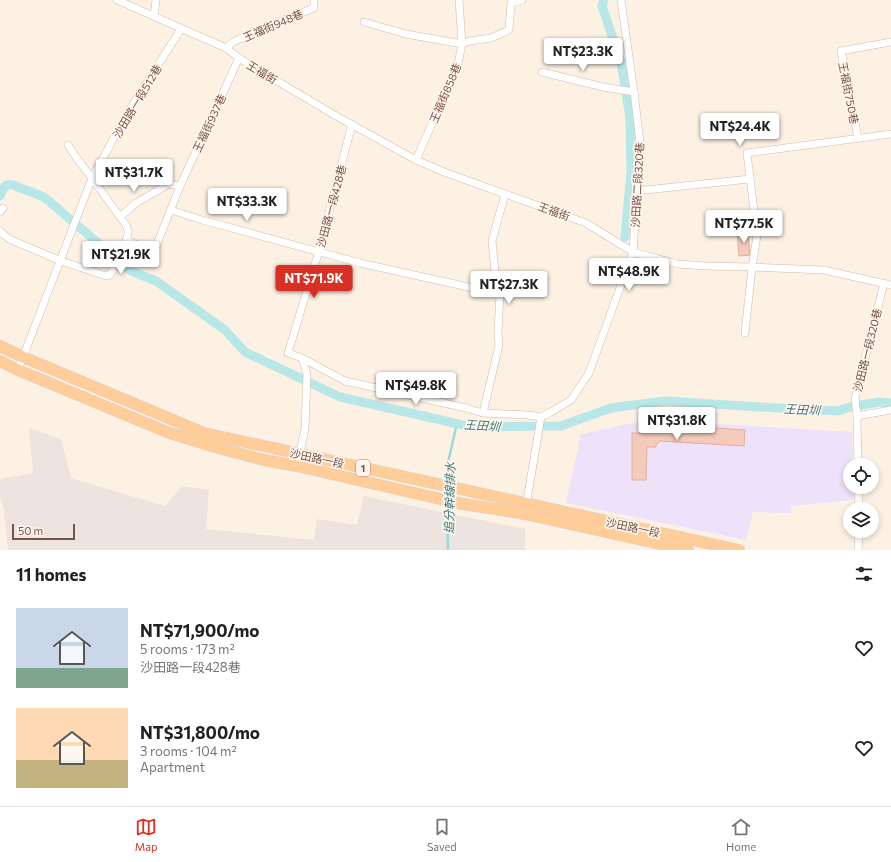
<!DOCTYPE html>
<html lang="en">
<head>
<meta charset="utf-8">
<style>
  :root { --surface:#fff; --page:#f6f6f6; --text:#202124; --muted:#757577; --line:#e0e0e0; --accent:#d93025 }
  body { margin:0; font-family:Commissioner,"Noto Sans TC",sans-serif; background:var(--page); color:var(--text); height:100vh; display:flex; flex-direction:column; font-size:15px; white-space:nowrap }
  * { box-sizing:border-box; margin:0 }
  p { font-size:13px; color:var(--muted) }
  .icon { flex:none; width:22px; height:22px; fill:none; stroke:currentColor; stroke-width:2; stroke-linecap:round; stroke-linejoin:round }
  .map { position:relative; height:550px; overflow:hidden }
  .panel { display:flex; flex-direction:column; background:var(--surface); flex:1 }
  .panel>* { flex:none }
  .controls { position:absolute; left:843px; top:458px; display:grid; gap:8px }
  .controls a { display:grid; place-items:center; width:36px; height:36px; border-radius:50%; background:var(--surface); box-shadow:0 2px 6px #0003; font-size:20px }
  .scale { position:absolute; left:12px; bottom:10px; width:63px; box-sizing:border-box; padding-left:4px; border:2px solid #785348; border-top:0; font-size:11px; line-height:14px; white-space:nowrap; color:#785348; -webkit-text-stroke:3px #fff5ec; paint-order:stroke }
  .price { position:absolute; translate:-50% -34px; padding:0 9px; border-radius:4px; background:#fff; color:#222; font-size:13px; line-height:26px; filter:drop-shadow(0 1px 2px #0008) }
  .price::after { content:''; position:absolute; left:50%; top:24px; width:12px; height:9px; margin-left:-6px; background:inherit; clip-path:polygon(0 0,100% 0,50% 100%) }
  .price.selected { background:var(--accent); color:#fff }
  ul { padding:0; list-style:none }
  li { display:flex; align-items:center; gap:12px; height:100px; padding:0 16px }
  li span { display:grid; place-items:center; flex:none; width:112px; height:80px; border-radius:0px; color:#555 }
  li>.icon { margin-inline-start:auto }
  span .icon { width:48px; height:48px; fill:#fffc; stroke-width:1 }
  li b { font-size:17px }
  h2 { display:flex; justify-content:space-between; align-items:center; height:48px; padding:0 16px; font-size:17px }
  .dock { display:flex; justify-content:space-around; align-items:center; height:56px; border-top:1px solid var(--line); background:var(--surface); font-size:11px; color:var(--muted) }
  .dock a { display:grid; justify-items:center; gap:2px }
  .dock .selected { color:var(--accent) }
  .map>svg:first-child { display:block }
  .industrial { fill:#ede4df }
  .education { fill:#eee1fa }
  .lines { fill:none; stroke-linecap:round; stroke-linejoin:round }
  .stream { stroke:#9dd9db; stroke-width:2.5 }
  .canal { stroke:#b8e7e8; stroke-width:9 }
  .building { fill:#f4caba; stroke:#e8ae9a }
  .minor-casing { stroke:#d2b9ac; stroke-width:8 }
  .primary-casing { stroke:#d9cfcc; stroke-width:12 }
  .minor { stroke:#fff; stroke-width:7 }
  .primary { stroke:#ffcd9a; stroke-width:11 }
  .labels { text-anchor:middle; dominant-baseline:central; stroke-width:3.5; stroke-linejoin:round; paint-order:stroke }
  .shield { fill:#fff5ec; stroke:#a08479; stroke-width:1 }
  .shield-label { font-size:10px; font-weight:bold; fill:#785348 }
  .street-label { font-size:11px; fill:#785348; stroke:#fff5ec }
  .water-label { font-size:12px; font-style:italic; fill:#3b7b7e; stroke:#fff5ec }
</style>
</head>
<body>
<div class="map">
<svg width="891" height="550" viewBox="0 0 891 550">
  <rect width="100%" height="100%" fill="#fdf1e4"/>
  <!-- industrial -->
  <path class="industrial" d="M29,428l32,11 10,39 94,28 17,-20 27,4 -3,39 108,11 3,-21 40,6 7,-29 161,33v21h-517l-4,-41 -4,-11v-19l33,-6z"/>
  <!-- education -->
  <path class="education" d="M647,420l205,12 1,33h-3v22h3v13l-62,6v7l-38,-1 -7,28 -180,-37 15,-69z"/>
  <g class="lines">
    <!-- stream -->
    <g class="stream">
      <path d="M447,484v-17l10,-44"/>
      <path d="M447,505l1,45"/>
    </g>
    <!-- canal -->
    <g class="canal">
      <path d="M604,0l-2,6 19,56 9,56 1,53 -6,66"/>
      <path d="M0,196c3,-7 4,-13 13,-11l31,12 87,74 25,10 69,49 20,22 95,45 132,30 89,-1 50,-18 54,-7 112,7 61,3 12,-4 29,-5 12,1"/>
    </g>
  </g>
  <!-- building -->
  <g class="building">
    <path d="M748,231l2,24 -11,1 -2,-24z"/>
    <path d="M646,421l5,3 94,6 -1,16 -85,-5 -1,2 -2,1v3h-9l-1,33h-14v-47h11z"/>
  </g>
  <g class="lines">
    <!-- minor casing -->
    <g class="minor-casing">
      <g id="minor">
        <path d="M117,0l109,48 13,10 33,20 66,39 78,43 28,12 142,51 47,29 44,12 29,2 46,1 72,3 67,15"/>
        <path d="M154,16l2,-16"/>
        <path d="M364,22l42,12 56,10 8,-3 21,-3 18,-8 2,-27 11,-3"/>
        <path d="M226,48l7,-6 45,-20 36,-14v-8"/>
        <path d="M542,72l61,15 31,5"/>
        <path d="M858,138l-17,-87 50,-9"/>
        <path d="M68,145l10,15 14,18 28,39 16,-14 21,-12 8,-5 5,-2 10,2"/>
        <path d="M416,160l42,-96 4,-20 -3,-44"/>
        <path d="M636,191l114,-12"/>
        <path d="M171,210l31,10 158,43 140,31"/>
        <path d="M0,212l3,-4"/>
        <path d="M0,231l9,8 52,22 45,15 4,-1c5,-10 19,-35 18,-44 -1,-6 -5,-10 -8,-14"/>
        <path d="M126,240l11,5 18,4 25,-63 59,-128"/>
        <path d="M745,333l7,-66 5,-31 -10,-83 144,-19"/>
        <path d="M302,358l43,23 121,27 17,5 45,2 13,2"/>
        <path d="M18,370l74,-192 38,-69 51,-80"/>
        <path d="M483,413l16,-68 -1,-14 2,-37 -5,-23 -3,-30 13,-47"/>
        <path d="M857,416l34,-6"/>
        <path d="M858,465l-1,-49 -2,-18 29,-115"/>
        <path d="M297,466l8,-37 2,-55 -5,-16 -14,-5 31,-102 33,-127"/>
        <path d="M858,487l1,22"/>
        <path d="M526,506l15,-89 10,-5 20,-12 18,-27 44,-121 7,-110 -6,-50 -13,-92"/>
        <path d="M858,550l1,-19"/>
      </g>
    </g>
    <!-- primary casing -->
    <g class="primary-casing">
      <g id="primary">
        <path d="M0,346l23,11 181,76 535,117"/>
        <path d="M0,361l18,9 149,62 48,15 49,13 33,6 161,37 67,11 163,36"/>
      </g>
    </g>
    <!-- minor -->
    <use href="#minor" class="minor"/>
    <!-- primary -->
    <use href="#primary" class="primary"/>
  </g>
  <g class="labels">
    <!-- shield labels -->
    <rect class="shield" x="356" y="460" width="14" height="16" rx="3"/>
    <g class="shield-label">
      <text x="363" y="468">1</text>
    </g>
    <!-- street labels -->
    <g class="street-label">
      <text transform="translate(273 25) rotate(-23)">王福街948巷</text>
      <text transform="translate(262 72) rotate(31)">王福街</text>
      <text transform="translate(445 93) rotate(-67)">王福街858巷</text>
      <text transform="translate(849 93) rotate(79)">王福街750巷</text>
      <text transform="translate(137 101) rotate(-59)">沙田路一段512巷</text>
      <text transform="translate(209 123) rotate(-65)">王福街937巷</text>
      <text transform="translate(637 185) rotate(-87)">沙田路二段320巷</text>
      <text transform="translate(331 206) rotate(-75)">沙田路一段428巷</text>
      <text transform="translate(554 211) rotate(20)">王福街</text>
      <text transform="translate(867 350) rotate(-76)">沙田路一段320巷</text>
      <text transform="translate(317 458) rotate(12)">沙田路一段</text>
      <text transform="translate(633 527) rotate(12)">沙田路一段</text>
    </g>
    <!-- water labels -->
    <g class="water-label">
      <text transform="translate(802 409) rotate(3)">王田圳</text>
      <text transform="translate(482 425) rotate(4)">王田圳</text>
      <text transform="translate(449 498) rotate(-89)">追分幹線排水</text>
    </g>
  </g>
</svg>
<div class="controls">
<a><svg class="icon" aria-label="locate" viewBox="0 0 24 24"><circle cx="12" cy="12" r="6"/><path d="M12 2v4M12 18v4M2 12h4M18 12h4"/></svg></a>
<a><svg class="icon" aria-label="layers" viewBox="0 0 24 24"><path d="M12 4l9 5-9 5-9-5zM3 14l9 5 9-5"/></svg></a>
</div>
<div class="scale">50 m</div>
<b class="price" style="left:583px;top:72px">NT$23.3K</b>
<b class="price" style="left:740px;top:147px">NT$24.4K</b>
<b class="price" style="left:134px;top:193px">NT$31.7K</b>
<b class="price" style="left:247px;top:222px">NT$33.3K</b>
<b class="price" style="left:744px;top:244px">NT$77.5K</b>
<b class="price" style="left:121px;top:275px">NT$21.9K</b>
<b class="price" style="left:629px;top:292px">NT$48.9K</b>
<b class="price selected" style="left:314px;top:299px">NT$71.9K</b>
<b class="price" style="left:509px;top:305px">NT$27.3K</b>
<b class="price" style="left:416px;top:406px">NT$49.8K</b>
<b class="price" style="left:677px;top:441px">NT$31.8K</b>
</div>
<section class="panel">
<h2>11 homes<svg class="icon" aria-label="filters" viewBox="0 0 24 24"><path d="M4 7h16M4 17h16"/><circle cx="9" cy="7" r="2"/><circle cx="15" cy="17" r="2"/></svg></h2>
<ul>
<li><span style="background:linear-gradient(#c9d6e8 75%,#7fa58c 0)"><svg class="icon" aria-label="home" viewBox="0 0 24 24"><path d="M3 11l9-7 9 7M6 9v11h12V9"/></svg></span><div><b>NT$71,900/mo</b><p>5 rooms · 173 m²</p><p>沙田路一段428巷</p></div><svg class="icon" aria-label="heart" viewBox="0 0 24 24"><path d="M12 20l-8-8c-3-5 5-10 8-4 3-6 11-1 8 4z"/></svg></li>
<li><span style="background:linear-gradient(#ffd9b3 65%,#c2b280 0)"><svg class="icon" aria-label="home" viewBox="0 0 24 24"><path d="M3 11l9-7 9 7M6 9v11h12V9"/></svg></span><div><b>NT$31,800/mo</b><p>3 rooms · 104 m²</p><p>Apartment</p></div><svg class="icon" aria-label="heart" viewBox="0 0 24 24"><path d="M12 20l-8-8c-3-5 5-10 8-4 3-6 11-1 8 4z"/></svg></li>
</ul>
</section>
<nav class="dock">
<a class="selected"><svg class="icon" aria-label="map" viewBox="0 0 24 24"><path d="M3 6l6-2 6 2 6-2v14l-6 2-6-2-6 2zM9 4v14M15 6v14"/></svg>Map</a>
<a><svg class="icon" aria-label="saved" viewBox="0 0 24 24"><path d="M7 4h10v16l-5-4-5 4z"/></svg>Saved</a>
<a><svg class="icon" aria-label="home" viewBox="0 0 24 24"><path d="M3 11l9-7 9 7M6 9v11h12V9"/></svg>Home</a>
</nav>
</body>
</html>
